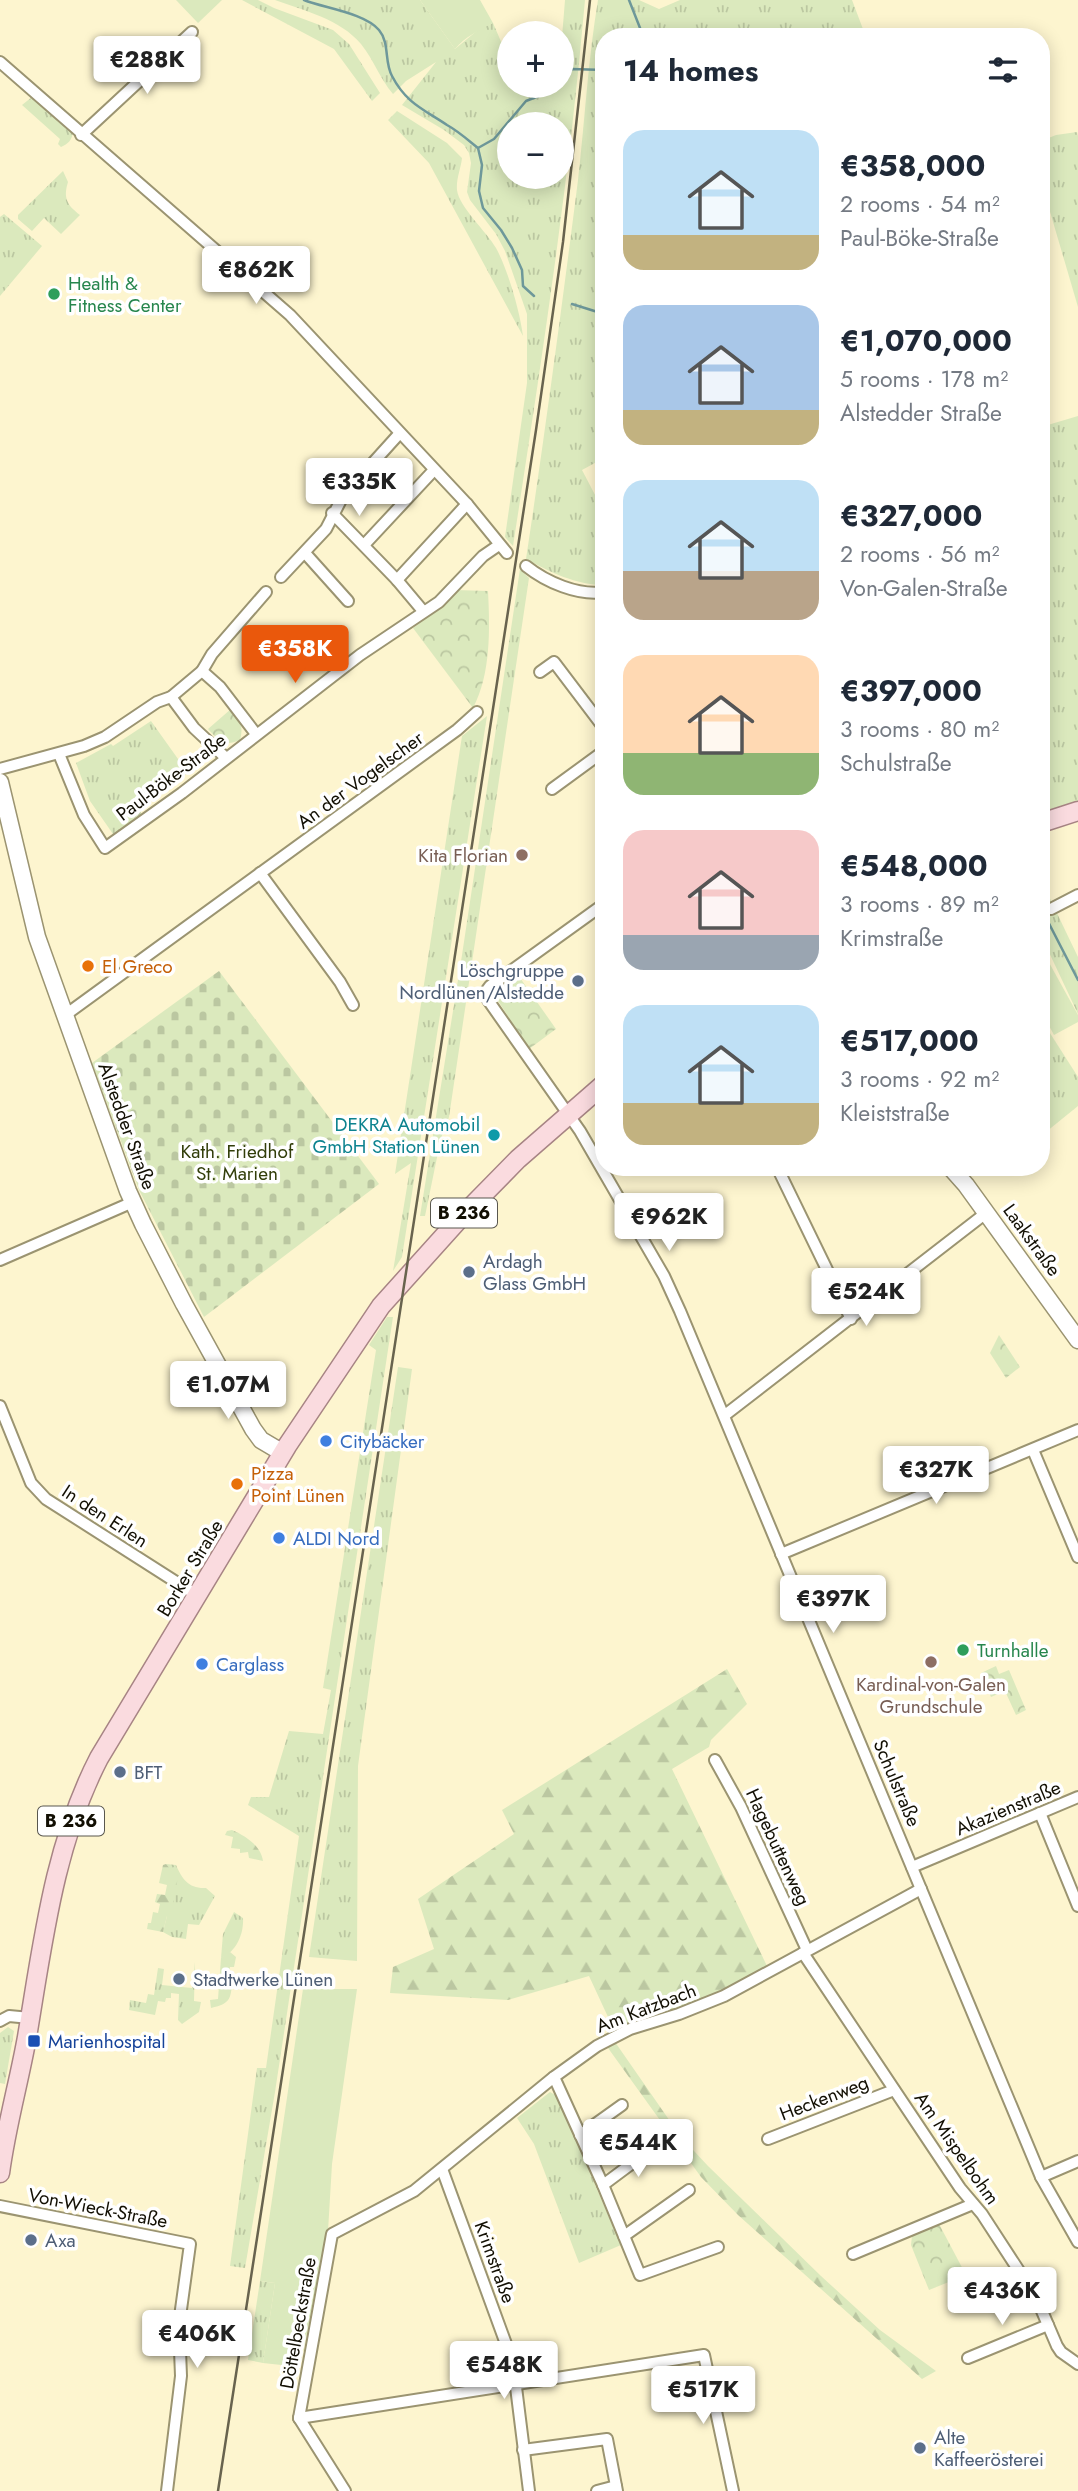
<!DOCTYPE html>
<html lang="en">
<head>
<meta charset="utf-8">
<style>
  :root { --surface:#fff; --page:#f6f6f7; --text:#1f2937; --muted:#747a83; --accent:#ea580c }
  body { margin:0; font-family:Jost,sans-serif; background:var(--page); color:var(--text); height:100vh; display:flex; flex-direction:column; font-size:26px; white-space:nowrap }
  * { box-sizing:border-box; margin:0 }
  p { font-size:23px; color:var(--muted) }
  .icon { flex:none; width:38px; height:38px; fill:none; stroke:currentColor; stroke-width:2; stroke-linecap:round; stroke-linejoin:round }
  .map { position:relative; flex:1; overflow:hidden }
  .sheet { position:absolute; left:595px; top:28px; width:455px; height:1148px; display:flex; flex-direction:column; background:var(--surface); border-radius:28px; box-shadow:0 4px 18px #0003 }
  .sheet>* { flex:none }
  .controls { position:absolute; left:497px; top:21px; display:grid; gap:14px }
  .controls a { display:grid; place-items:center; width:77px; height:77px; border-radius:50%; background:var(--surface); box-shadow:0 4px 18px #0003; font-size:35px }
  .price { position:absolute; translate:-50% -60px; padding:0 16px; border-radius:7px; background:#fff; color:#222; font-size:23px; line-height:46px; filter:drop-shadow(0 2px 4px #0008) }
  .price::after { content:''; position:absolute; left:50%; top:42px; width:21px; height:16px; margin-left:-10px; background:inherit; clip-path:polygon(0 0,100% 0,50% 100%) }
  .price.current { background:var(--accent); color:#fff }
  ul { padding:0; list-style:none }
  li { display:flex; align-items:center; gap:21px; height:175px; padding:0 28px }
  li span { display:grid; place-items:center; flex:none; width:196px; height:140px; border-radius:21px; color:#555 }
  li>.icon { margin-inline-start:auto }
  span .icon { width:84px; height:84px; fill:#fffc; stroke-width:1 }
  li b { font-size:30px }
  h2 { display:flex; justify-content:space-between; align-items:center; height:84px; padding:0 28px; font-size:30px }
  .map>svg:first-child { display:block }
  .grass { fill:url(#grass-tufts); fill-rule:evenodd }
  .forest { fill:url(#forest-firs) }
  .cemetery { fill:url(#cemetery-stones) }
  .park { fill:url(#park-crowns) }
  .garden { fill:#dbe9bd }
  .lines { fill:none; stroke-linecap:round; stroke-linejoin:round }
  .stream { stroke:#6e989a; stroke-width:2.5 }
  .street-casing { stroke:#9b9471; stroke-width:14 }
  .secondary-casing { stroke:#9b9471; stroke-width:19 }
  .primary-casing { stroke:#a78484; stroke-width:21 }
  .street { stroke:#fff; stroke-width:10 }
  .secondary { stroke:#fff; stroke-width:16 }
  .primary { stroke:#fadbdf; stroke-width:18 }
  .rail { stroke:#68634e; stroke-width:2.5 }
  .leisure-dot { fill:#2e9e5b; stroke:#fff; stroke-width:2.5 }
  .education-dot { fill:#8d6e63; stroke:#fff; stroke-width:2.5 }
  .food-dot { fill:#e8710a; stroke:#fff; stroke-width:2.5 }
  .service-dot { fill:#5c6f8a; stroke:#fff; stroke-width:2.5 }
  .culture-dot { fill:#0f9aa8; stroke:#fff; stroke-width:2.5 }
  .shop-dot { fill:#3f7fe0; stroke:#fff; stroke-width:2.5 }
  .transit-dot { fill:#1a4fb4; stroke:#fff; stroke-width:2.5 }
  .labels { text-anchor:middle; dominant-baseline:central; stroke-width:7; stroke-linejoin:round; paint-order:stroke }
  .shield { fill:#fff; stroke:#59574f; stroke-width:2 }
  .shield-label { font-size:18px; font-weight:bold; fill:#120f03 }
  .leisure-label { font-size:19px; fill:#27864d; stroke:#fff; text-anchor:start }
  .street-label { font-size:19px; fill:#120f03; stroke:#fff }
  .education-label { font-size:19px; fill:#785e54; stroke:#fff; text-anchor:end }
  .food-label { font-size:19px; fill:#c56008; stroke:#fff; text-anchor:start }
  .service-label { font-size:19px; fill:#4e5e75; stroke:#fff; text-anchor:start }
  .culture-label { font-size:19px; fill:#0d838f; stroke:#fff; text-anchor:end }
  .park-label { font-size:19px; fill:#323e0a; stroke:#fff }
  .shop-label { font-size:19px; fill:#366cbe; stroke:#fff; text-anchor:start }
  .transit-label { font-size:19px; fill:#164399; stroke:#fff; text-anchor:start }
</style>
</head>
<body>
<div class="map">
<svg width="1078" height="2491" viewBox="0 0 1078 2491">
  <defs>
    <pattern id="grass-tufts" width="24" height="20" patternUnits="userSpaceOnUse" patternTransform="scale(1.75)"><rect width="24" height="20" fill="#dbe9bd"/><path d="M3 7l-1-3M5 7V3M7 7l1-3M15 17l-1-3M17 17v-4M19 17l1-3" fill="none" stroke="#bbc7a1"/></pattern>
    <pattern id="forest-firs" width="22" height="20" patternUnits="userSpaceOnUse" patternTransform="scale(1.75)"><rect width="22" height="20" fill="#dbe9bd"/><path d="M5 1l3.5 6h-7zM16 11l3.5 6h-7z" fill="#bbc7a1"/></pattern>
    <pattern id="cemetery-stones" width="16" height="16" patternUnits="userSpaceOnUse" patternTransform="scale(1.75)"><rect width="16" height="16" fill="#dbe9bd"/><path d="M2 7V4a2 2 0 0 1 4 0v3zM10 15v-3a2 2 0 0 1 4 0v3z" fill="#bbc7a1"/></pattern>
    <pattern id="park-crowns" width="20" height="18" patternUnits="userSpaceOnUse" patternTransform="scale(1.75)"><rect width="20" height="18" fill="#dbe9bd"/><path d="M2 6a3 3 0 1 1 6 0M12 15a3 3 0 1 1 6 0" fill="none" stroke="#bbc7a1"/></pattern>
  </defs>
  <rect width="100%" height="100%" fill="#fdf5cf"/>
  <!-- grass -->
  <g class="grass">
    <path d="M242,0h16l16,8 59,22 16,14 31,49 -8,8 -38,-52z"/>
    <path d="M275,0h145l35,49 24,-20 14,-6 16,37v26h53v-49l3,-37h20c-16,183 -44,365 -72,546l-8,-9 22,-154v-69l-22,-63 -9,-17 -26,-34 -3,-8 4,-29 -2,-10 -5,-8 -20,-15 -42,-25 34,-43 -30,19 -13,13c-13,-15 -19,-34 -32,-50 -21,-25 -56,-33 -86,-44zM509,124h53v53h-53z"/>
    <path d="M598,0h41l20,9 21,-9h172l14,37h-262v421l-22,12 22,42v73c-28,0 -54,-13 -78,-26 19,-126 36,-253 52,-379 7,-61 10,-120 20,-180z"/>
    <path d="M32,97l41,35c-1,8 -5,12 -12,15l-3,-3 2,-5 -38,-34z"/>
    <path d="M397,111l50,32 15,15c-1,10 -6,21 -5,32 2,17 30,42 39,58 12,22 24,64 27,88l-94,-173 -41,-43z"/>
    <path d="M1077,132l1,4v171l-37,-126v-40l15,-6z"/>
    <path d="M63,171l5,11c-5,16 -1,23 12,33l-19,19 -17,-16 -12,13 -14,-12v-4z"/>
    <path d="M4,214l38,32 -42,50v-79z"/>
    <path d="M1078,416v395l-37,12v-396z"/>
    <path d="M520,569l9,9 -80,539 -8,21 -16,78h-5l42,-261z"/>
    <path d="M487,716l-85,541 -9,14 18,-108 -16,11 67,-438z"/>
    <path d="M151,721l37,52 -50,34 4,8 -29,19 -23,-33 -14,-38 35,-19 2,2z"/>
    <path d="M1041,880l37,77v57l-32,-68 4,-16 -9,-19z"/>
    <path d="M1041,1019l37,58v29l-37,30z"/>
    <path d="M387,1317h6l-118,775 -30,176 -15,-2 27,-198h9l33,-232 -51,-31 3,-8h18l20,-66 34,3 8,-44 -8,-2 53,-338 -7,-5z"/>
    <path d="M398,1367l14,2 -54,397 -1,195 -48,-4z"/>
    <path d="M166,1864l10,1c6,14 13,24 30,23l9,8 -16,29 -11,-1 -2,15 -14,-2 -9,-5 4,-16h3l7,-38z"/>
    <path d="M234,1912l9,6c1,16 -7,34 -22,40l2,-24z"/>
    <path d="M195,1962l-1,39 7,1 -2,10 -17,12 -4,-4 1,-26 -8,-1v5h-5l-1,4 -7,-1 -3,14 -26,-5 1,-10 16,3 2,-9 6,1 4,-27 6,1 -2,16 30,3z"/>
    <path d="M8,2027l6,4 -9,53 -5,-1v-50z"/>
    <path d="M550,2092l7,4 64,149 -42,18 -45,-119 -17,-26z"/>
    <path d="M260,2281l15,2 -12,80 -15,-3z"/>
  </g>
  <!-- forest -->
  <g class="forest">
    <path d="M727,1669l20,35 -36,36 -2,7 -37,22 95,197 -50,27 -102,39 -26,-56 -81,24 -118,-7 3,-26 41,-18 -16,-50 96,-65 -12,-24z"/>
    <path d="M232,1830c14,6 29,16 31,31l-14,-3 -1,-6 -8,1v-4l-9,-1 2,-11 -8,-2 2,-4z"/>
    <path d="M166,1864l12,13 -7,39h-4l-4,16 -16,-3 1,-6h3l2,-11 5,1 2,-9 -5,-2 2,-8 8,1 2,-10 -8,-2 4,-18z"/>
    <path d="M615,2042l66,95 27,29 113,110 59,54 56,41 -14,8 -184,-164 -37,-38 -93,-129z"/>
  </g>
  <!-- cemetery -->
  <path class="cemetery" d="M219,971l160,213 -175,133 -65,-127 -47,-127z"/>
  <!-- park -->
  <g class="park">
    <path d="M455,590l33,1c2,38 3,83 -15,117l-60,-80 26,-19z"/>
    <path d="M231,709c9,10 13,18 9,31 -16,7 -21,1 -32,-11z"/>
    <path d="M518,975l38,54 -27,20 -36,-56z"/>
    <path d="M999,1335l21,32 -14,11 -16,-25z"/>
    <path d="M996,1666l3,8 10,-4 17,40 -10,5 -11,-24 -14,6 -10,-24z"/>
    <path d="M939,2224l27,51 -37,15 -18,-45 1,-9z"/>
  </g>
  <!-- garden -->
  <g class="garden">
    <path d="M176,0h46l-24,23z"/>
    <path d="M420,0h60l13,23c-14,7 -28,14 -38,26z"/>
    <path d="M1041,948l37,67v7l-24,13 -13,-24z"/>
    <path d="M230,1952l6,5 -2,10h-4l-2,10 5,1c-3,21 -1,25 -22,30l-1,-8 8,-1 3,-41z"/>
    <path d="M303,1989h54l-25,175 -4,67 -28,136 -37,-4 12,-80 -15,-2z"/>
  </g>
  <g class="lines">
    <!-- stream -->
    <g class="stream">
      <path d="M304,0c20,8 61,13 75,30 11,13 5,32 13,46 14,27 31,33 55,49 11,6 21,15 31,23l16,-9 32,-38 23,-9 6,-6"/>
      <path d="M629,0l13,33 -1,4"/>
      <path d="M562,79l10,-10 32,1"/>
      <path d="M478,148l4,17 -3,26 4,17 18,22 11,18 10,22 1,16 11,10"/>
      <path d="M572,304l32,10"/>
      <path d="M1041,908l37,72"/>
    </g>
    <!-- street casing -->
    <g class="street-casing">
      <g id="street">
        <path d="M0,62l290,253 177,189 40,49"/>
        <path d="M81,135l111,-103"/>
        <path d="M332,513l65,67 26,31"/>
        <path d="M364,545l70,-75"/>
        <path d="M305,553l43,48"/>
        <path d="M526,566c20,16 52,30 78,26"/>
        <path d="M281,577l45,-48 17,-33 56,-62"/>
        <path d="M397,580l70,-76"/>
        <path d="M202,671l18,16 36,47"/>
        <path d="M540,672l14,-10 50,66"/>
        <path d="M171,697l23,31 32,30"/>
        <path d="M59,754l25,61 21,33 77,-55 178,-138 79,-53 44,-46 16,-11"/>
        <path d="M0,769l84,-23 21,-9 52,-35 14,-5 31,-26 10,-17 54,-62"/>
        <path d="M552,789l52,-38"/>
        <path d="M260,873l80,109 13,23"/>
        <path d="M604,904l-114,82 -3,4 1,10 92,131 84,145 16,35 361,866 37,65"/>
        <path d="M1051,909l27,-14"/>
        <path d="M64,1016l393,-286 20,-18"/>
        <path d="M777,1167l74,152"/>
        <path d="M0,1260l133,-58"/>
        <path d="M0,1406l31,77 15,16 152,97"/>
        <path d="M725,1415l261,-202"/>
        <path d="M1033,1450l45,107"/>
        <path d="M781,1554l297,-124"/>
        <path d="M715,1760l26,47 66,143"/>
        <path d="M1040,1813l38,93"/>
        <path d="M912,1867l166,-70"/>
        <path d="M803,1953l157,235 22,26 54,83 21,49 4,6 17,12"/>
        <path d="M0,2021l9,-5 21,2"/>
        <path d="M554,2077l49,108 37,90 78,-28"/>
        <path d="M580,2135l42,-30"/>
        <path d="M768,2139l126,-49"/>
        <path d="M442,2169l71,194 16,128"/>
        <path d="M1041,2177l37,-16"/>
        <path d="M603,2185l51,-38"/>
        <path d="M0,2206l190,38 -11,80 2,52 -14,115"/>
        <path d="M624,2236l65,-46"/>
        <path d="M853,2254l120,-50"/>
        <path d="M968,2358l80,-33"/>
        <path d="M299,2418l33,-184 82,-43 140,-114 43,-31 33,-17 49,-15 45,-18 197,-107"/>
        <path d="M299,2418l405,-63 29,136"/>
        <path d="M299,2418l46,73"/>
        <path d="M523,2450l84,-11 10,52"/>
        <path d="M597,2491l19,-5"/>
      </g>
    </g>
    <!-- secondary casing -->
    <g class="secondary-casing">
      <g id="secondary">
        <path d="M0,782l37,155 91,254 15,33 41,80 69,125 8,11 22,13"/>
        <path d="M950,1167l16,18 112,155"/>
      </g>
    </g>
    <!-- primary casing -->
    <g class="primary-casing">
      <g id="primary">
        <path d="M1041,823l37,-12"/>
        <path d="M0,2173c6,-46 19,-91 27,-136 16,-95 27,-192 72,-279l188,-312 94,-140 81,-90 56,-57 86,-75"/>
      </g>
    </g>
    <!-- street -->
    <use href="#street" class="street"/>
    <!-- secondary -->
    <use href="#secondary" class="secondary"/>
    <!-- primary -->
    <use href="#primary" class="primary"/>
    <!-- rail -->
    <path class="rail" d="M218,2491l318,-2061 27,-188 27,-242"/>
  </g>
  <!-- markers -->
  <g class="leisure-dot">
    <circle cx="54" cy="294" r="7"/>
    <circle cx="963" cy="1650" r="7"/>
  </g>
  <g class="education-dot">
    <circle cx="522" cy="855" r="7"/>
    <circle cx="931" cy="1662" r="7"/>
  </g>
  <g class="food-dot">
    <circle cx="88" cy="966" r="7"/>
    <circle cx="237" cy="1484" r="7"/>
  </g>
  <g class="service-dot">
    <circle cx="578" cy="981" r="7"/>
    <circle cx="469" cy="1272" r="7"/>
    <circle cx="120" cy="1772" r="7"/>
    <circle cx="179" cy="1979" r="7"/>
    <circle cx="31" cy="2240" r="7"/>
    <circle cx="920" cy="2448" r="7"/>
  </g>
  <circle class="culture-dot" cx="494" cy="1135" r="7"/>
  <g class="shop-dot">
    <circle cx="326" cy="1441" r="7"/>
    <circle cx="279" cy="1538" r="7"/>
    <circle cx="202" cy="1664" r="7"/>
  </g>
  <rect class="transit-dot" x="27" y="2034" width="14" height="14" rx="3.5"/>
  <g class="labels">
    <!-- shield labels -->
    <g class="shield">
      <rect x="431" y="1198.5" width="66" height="29" rx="5"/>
      <rect x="38" y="1806.5" width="66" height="29" rx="5"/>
    </g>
    <g class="shield-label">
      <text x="464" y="1213">B 236</text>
      <text x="71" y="1821">B 236</text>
    </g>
    <!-- leisure labels -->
    <g class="leisure-label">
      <text x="68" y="283">Health &amp;<tspan x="68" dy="22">Fitness Center</tspan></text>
      <text x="977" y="1650">Turnhalle</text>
    </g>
    <!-- street labels -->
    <g class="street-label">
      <text transform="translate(171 777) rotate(-37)">Paul-Böke-Straße</text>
      <text transform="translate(360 780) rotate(-36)">An der Vogelscher</text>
      <text transform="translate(127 1126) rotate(70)">Alstedder Straße</text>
      <text transform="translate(1032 1240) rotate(54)">Laakstraße</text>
      <text transform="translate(105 1516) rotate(33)">In den Erlen</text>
      <text transform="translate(190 1568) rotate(-59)">Borker Straße</text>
      <text transform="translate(897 1783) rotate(67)">Schulstraße</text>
      <text transform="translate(1008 1808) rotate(-23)">Akazienstraße</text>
      <text transform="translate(778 1847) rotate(65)">Hagebuttenweg</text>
      <text transform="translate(646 2008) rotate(-21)">Am Katzbach</text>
      <text transform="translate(824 2098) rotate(-21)">Heckenweg</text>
      <text transform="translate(957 2148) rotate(55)">Am Mispelbohm</text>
      <text transform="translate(98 2208) rotate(11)">Von-Wieck-Straße</text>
      <text transform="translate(495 2262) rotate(70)">Krimstraße</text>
      <text transform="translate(298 2323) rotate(-80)">Döttelbeckstraße</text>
    </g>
    <!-- education labels -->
    <g class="education-label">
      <text x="508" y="855">Kita Florian</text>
      <text x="931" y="1684" text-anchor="middle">Kardinal-von-Galen<tspan x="931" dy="22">Grundschule</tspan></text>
    </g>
    <!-- food labels -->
    <g class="food-label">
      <text x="102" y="966">El Greco</text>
      <text x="251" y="1473">Pizza<tspan x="251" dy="22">Point Lünen</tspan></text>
    </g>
    <!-- service labels -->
    <g class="service-label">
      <text x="564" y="970" text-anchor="end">Löschgruppe<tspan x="564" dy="22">Nordlünen/Alstedde</tspan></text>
      <text x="483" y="1261">Ardagh<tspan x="483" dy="22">Glass GmbH</tspan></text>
      <text x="134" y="1772">BFT</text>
      <text x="193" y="1979">Stadtwerke Lünen</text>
      <text x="45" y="2240">Axa</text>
      <text x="934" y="2437">Alte<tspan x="934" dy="22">Kaffeerösterei</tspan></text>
    </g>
    <!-- culture labels -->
    <g class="culture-label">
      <text x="480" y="1124">DEKRA Automobil<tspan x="480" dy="22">GmbH Station Lünen</tspan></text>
    </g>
    <!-- park labels -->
    <g class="park-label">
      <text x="237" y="1151">Kath. Friedhof<tspan x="237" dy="22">St. Marien</tspan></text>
    </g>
    <!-- shop labels -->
    <g class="shop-label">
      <text x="340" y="1441">Citybäcker</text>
      <text x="293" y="1538">ALDI Nord</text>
      <text x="216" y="1664">Carglass</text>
    </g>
    <!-- transit labels -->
    <g class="transit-label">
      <text x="48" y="2041">Marienhospital</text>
    </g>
  </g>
</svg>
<div class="controls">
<a>+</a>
<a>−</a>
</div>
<b class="price" style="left:147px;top:96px">€288K</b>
<b class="price" style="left:256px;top:306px">€862K</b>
<b class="price" style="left:359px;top:518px">€335K</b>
<b class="price current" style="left:295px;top:685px">€358K</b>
<b class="price" style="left:669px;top:1253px">€962K</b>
<b class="price" style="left:866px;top:1328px">€524K</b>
<b class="price" style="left:228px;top:1421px">€1.07M</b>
<b class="price" style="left:936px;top:1506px">€327K</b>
<b class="price" style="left:833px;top:1635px">€397K</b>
<b class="price" style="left:638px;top:2179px">€544K</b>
<b class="price" style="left:1002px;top:2327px">€436K</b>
<b class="price" style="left:197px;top:2370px">€406K</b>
<b class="price" style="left:504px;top:2401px">€548K</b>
<b class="price" style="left:703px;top:2426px">€517K</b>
<section class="sheet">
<h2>14 homes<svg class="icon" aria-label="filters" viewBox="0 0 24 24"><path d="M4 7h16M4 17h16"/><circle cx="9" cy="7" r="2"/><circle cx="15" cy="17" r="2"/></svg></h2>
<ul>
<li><span style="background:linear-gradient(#bfe0f5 75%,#c2b280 0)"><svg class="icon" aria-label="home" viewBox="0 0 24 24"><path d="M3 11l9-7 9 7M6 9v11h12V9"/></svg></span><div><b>€358,000</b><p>2 rooms · 54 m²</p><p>Paul-Böke-Straße</p></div></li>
<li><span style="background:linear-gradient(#a9c7e8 75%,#c2b280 0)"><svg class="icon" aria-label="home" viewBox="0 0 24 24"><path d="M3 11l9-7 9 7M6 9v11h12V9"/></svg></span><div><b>€1,070,000</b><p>5 rooms · 178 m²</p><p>Alstedder Straße</p></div></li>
<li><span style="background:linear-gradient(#bfe0f5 65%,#b9a48a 0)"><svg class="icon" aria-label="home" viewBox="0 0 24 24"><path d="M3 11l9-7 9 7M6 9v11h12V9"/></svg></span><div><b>€327,000</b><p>2 rooms · 56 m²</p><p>Von-Galen-Straße</p></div></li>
<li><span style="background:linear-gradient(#ffd9b3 70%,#8fb573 0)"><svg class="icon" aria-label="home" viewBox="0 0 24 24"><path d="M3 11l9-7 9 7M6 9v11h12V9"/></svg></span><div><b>€397,000</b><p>3 rooms · 80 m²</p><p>Schulstraße</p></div></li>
<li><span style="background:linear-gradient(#f6c9c9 75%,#9aa5b1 0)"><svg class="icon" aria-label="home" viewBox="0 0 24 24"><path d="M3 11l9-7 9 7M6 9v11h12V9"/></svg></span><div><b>€548,000</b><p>3 rooms · 89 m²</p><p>Krimstraße</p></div></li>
<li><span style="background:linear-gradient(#bfe0f5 70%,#c2b280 0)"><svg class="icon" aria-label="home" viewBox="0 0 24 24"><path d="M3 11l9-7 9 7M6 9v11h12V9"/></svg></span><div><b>€517,000</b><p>3 rooms · 92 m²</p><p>Kleiststraße</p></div></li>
</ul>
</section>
</div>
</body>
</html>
